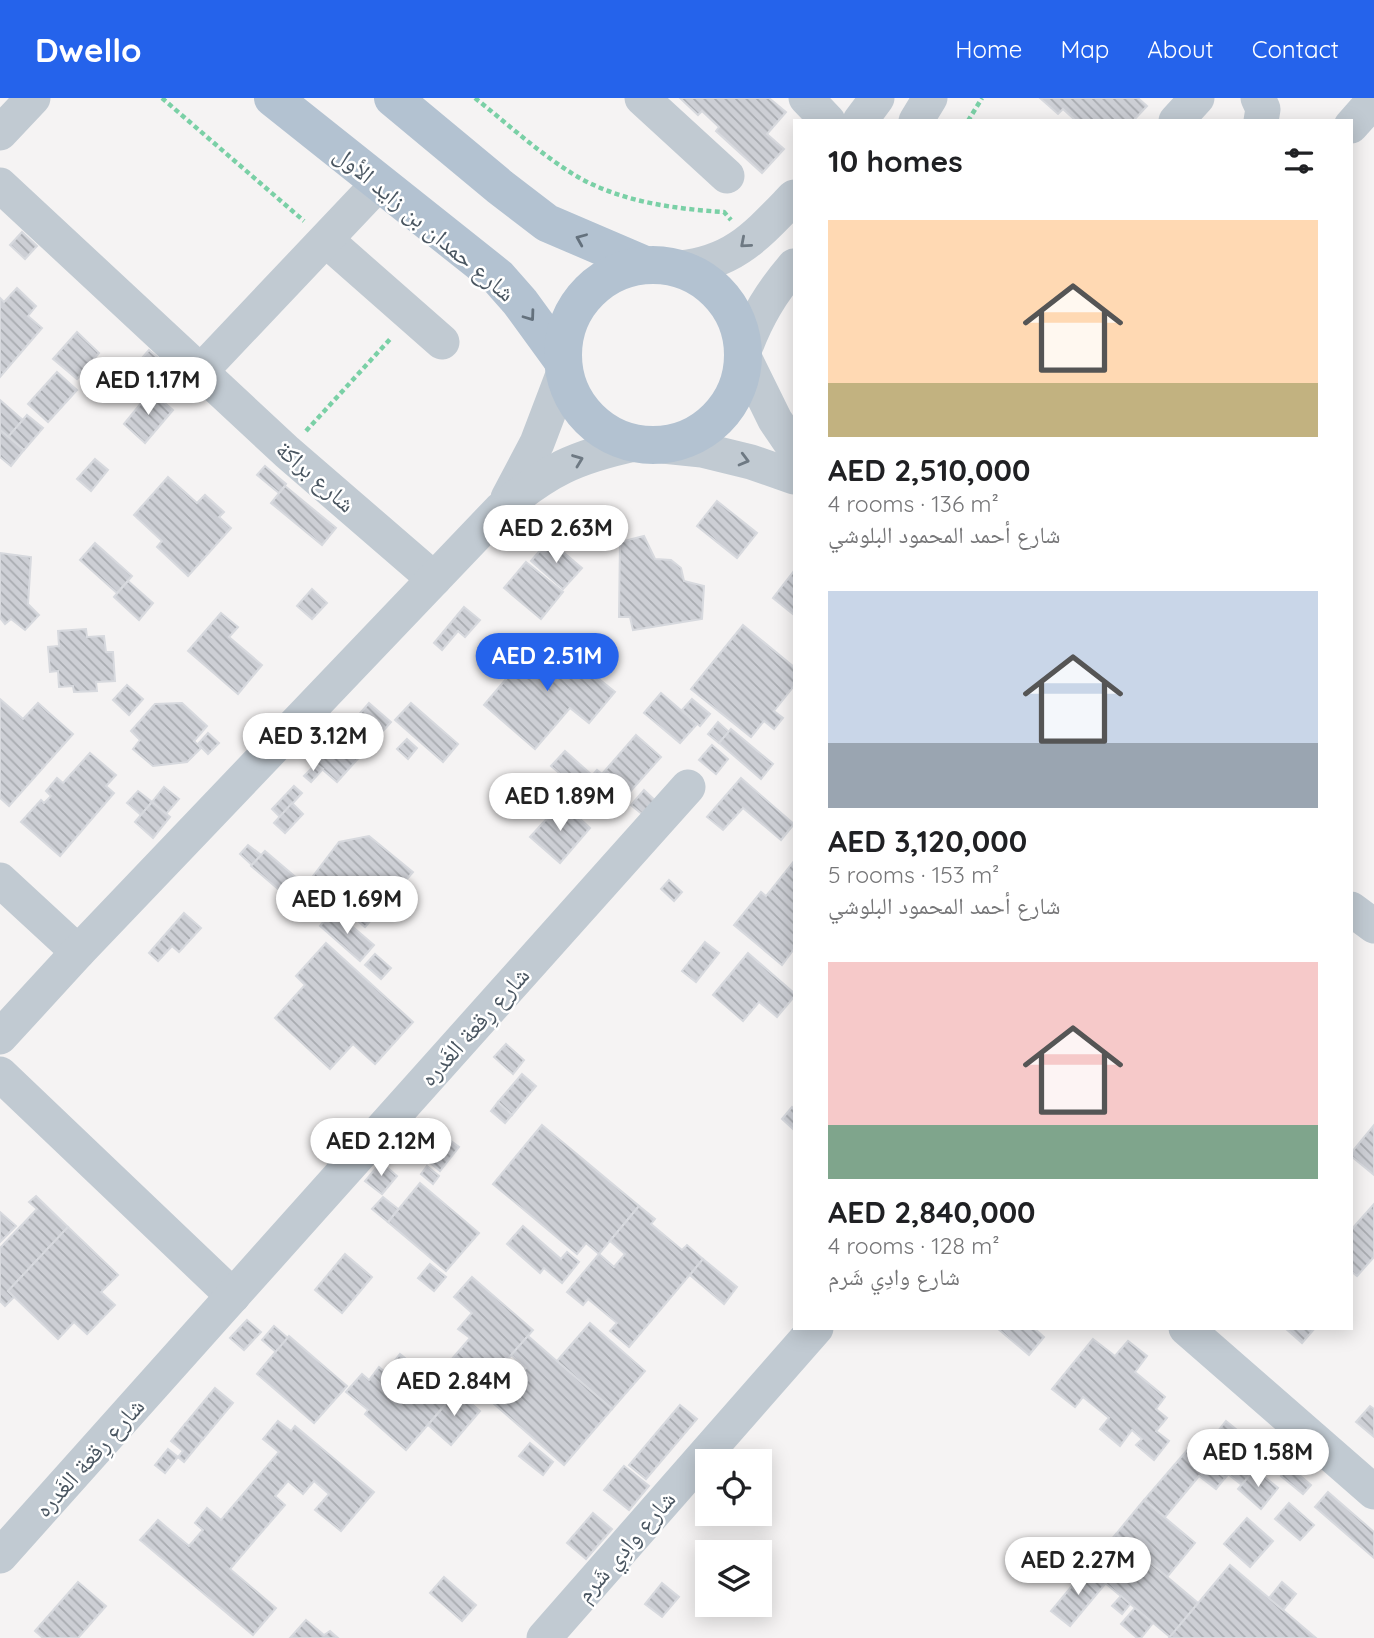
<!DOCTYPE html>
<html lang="en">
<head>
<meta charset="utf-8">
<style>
  :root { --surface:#fff; --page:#f6f6f6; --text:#202124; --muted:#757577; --accent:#2563eb }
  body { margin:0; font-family:Quicksand,"Noto Naskh Arabic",sans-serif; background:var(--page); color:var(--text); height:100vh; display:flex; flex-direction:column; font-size:26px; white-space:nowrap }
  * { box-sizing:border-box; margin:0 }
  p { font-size:23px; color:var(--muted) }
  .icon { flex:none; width:38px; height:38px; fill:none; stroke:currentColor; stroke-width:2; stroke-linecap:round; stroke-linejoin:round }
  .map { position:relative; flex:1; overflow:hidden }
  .panel { position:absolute; left:793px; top:21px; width:560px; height:1211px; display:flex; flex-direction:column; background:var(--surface); border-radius:0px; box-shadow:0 4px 18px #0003 }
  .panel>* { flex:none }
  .buttons { position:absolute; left:695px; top:1351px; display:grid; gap:14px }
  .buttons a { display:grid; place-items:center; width:77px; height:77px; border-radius:0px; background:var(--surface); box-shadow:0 4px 18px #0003; font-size:35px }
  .price { position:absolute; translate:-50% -60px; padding:0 16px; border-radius:24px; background:#fff; color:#222; font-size:23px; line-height:46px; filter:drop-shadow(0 2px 4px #0008) }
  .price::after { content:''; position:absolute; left:50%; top:42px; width:21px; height:16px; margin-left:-10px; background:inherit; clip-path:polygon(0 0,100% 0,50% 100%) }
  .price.selected { background:var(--accent); color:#fff }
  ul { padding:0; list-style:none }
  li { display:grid; align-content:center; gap:14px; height:371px; padding:0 35px }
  li span { display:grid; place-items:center; height:217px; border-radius:0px; color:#555 }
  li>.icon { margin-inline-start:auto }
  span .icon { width:126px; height:126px; fill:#fffc; stroke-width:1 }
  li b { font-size:30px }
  h2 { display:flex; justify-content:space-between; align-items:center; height:84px; padding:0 35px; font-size:30px }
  header { display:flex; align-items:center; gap:42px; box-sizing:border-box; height:98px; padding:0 35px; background:var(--accent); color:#fff }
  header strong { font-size:33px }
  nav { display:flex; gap:38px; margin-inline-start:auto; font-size:24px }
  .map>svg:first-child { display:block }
  .building { fill:url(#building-back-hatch); stroke:#d7d9de; stroke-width:2 }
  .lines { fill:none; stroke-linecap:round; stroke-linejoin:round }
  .path { stroke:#7ad0a6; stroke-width:4.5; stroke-dasharray:5 3.5; stroke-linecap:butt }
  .minor { stroke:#c1cad2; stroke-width:35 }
  .major { stroke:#b3c2d1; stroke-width:38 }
  .oneway { stroke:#64717d }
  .oneway2 { stroke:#6e7983 }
  .labels { text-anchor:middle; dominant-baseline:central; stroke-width:5; stroke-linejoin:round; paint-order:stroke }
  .street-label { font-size:24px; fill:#4a5661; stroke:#fff }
</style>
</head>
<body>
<header>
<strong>Dwello</strong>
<nav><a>Home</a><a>Map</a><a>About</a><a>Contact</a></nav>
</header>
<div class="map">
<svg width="1374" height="1540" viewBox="0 0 1374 1540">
  <defs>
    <pattern id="building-back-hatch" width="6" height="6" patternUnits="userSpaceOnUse" patternTransform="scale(1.75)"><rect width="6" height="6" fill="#cdcfd5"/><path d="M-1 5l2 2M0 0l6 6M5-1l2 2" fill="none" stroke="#a8abb0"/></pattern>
  </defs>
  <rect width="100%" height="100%" fill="#f5f3f3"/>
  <!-- building -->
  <g class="building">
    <path d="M680,0h89l17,14 -19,22 17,15 -22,24 -46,-42 3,-4 -17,-16 -4,4z"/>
    <path d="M1040,0h98l9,8 -14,15h-57l-13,-12 -5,5z"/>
    <path d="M22,134l15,14 -12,13 -15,-14z"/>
    <path d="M17,190l19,18 -8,10 14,12 -42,49v-79l4,4z"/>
    <path d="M77,234l22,21 -22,26 -24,-20z"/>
    <path d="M149,252l15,13 -12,16 -16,-14z"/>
    <path d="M57,274l20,18 -29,32 -20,-18z"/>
    <path d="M151,293l22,19 -28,33 -21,-19z"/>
    <path d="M0,302l23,20 -15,17 -8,-7z"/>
    <path d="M27,317l16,13 -19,22 -16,-13z"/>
    <path d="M0,332l24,20 -13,16 -11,-9z"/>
    <path d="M95,361l13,11 -17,21 -14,-12z"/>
    <path d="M265,368l21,18 -7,9 -22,-18z"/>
    <path d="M168,379l29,26 8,-8 19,17 -5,5 12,11 -43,48 -31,-29 5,-6 -28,-26z"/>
    <path d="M285,388l51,42 -14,17 -51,-42z"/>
    <path d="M717,403l40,32 -20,25 -40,-32z"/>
    <path d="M644,438l11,23 16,1 10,8 3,13 20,5 -2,33 -69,11 -3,-13h-11l1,-75z"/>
    <path d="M549,442l33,28 -19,21 -32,-28z"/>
    <path d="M95,445l37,33 -15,17 -37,-33z"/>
    <path d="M0,455l31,4 -3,47 11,11 -14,15 -14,-11 -6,5 -5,-6z"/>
    <path d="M526,464l37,30 -22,27 -37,-31z"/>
    <path d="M794,473v44l-21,-17z"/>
    <path d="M128,483l25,22 -14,17 -25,-23z"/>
    <path d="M312,491l15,14 -15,16 -15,-13z"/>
    <path d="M464,509l16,13 -15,17 -7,-6 -16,19 -8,-7z"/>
    <path d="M221,515l17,14 -9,10 33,28 -24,29 -50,-43z"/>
    <path d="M743,527l51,42v19l-20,25 9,7 -9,11 -10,-8 -13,16 -60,-48z"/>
    <path d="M86,531l1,8 17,-1 2,16h7l2,29 -19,1 1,9 -23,1 -1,-6 -14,1 -1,-16 -8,1 -2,-25 11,-1 -1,-15z"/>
    <path d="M553,544l62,50 -26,31 -19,-15 -35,41 -51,-44 51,-60z"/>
    <path d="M127,587l16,14 -14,16 -16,-15z"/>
    <path d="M661,595l36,31 -17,19 -36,-30z"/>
    <path d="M0,601l23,20 15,-16 35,31 -64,72 -9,-8z"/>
    <path d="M692,601l18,15 -10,12 -18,-16z"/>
    <path d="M182,605l25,23 -13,15 7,7 -14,14 -34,4 -20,-17 7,-9 -9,-9 24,-27z"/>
    <path d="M369,605l22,19 -54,60 -21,-18z"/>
    <path d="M411,605l47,41 -15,18 -48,-42z"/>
    <path d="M718,624l11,10 -10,11 -11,-9z"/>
    <path d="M731,631l42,35 -12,15 -42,-36z"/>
    <path d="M208,635l11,10 -11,11 -10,-10z"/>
    <path d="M636,637l25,22 -49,55 -29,-26 14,-16 5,4z"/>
    <path d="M407,641l10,9 -9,11 -11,-10z"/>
    <path d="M712,647l16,14 -12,15 -17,-14z"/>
    <path d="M565,653l27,24 -13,15 -28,-24z"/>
    <path d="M90,655l26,22 -10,11 8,7 -54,63 -39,-34 20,-22 3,3 7,-7 -5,-5 11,-13 6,5z"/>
    <path d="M316,666l7,5 -12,13 -7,-6z"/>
    <path d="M741,680l53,46 -13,16 -38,-32 -20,22 -16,-13z"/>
    <path d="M294,688l8,7 -22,24 -8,-8z"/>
    <path d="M164,689l15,12 -13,15 -14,-12z"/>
    <path d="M644,692l15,14 -12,14 -16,-13z"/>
    <path d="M138,693l14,11 -11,13 -14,-12z"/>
    <path d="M152,704l18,15 -17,21 -18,-16z"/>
    <path d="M562,704l28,26 -30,35 -30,-26z"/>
    <path d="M292,705l11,11 -18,19 -11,-10z"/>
    <path d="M369,738l44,36 -48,55 -55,-47 29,-38z"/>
    <path d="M248,747l13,10 -9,10 -12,-11z"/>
    <path d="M265,753l33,28 -14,15 -33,-28z"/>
    <path d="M794,763v88l-12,16 -48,-40 27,-33 5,4z"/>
    <path d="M669,782l13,12 -8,9 -13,-12z"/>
    <path d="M297,800l16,15 -5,5 -17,-14z"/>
    <path d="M333,812l41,35 -14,16 -40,-35z"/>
    <path d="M184,815l17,15 -22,24 -7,-6 -14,15 -9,-8z"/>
    <path d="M705,844l14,11 -23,29 -14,-11z"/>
    <path d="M326,845l87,79 -38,42 -22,-20 -23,25 -55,-51 30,-33 -9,-9z"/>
    <path d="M748,855l46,40v4l-17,20 -18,-15 -16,19 -30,-26z"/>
    <path d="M375,856l16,14 -10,11 -16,-14z"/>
    <path d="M506,946l18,16 -11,14 -19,-17z"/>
    <path d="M522,976l14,12 -24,29 -14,-13z"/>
    <path d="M498,1004l14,13 -7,8 -14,-12z"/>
    <path d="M792,1009l2,2v21l-12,-11z"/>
    <path d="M542,1027l97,81 -40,48 -13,-11 -9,11 -84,-70z"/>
    <path d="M1374,1027v50l-23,-19v-3z"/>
    <path d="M447,1040l12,9 -19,24 -12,-10z"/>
    <path d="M381,1064l16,14 -15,18 -17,-13z"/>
    <path d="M427,1068l12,10 -6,8 -12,-10z"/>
    <path d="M420,1085l59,50 -33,38 -58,-49z"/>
    <path d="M36,1098l32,31 -60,64 6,6 -9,9 -5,-5v-53l37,-39 -8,-7z"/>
    <path d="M383,1099l15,12 -10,13 -16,-13z"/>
    <path d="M1374,1106v53l-17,19 -6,-5v-41z"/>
    <path d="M639,1108l16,13 -4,5 31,26 5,-5 16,14 -74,88 -19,-16 7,-8 -29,-24 -5,6 -16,-13 32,-38 15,13 11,-13 -15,-13z"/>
    <path d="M0,1114l16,14 -16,16z"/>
    <path d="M523,1128l38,33 6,-7 12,10 -17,21 -18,-15 -4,5 -33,-29z"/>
    <path d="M68,1129l50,48 -17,17 14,13 -28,29 -13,-12 -16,17 -50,-48z"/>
    <path d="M345,1156l27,23 -30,36 -27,-23z"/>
    <path d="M703,1161l34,28 -13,17 -34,-29z"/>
    <path d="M430,1166l16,13 -12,14 -16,-13z"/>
    <path d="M472,1179l61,53 -50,58 -32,-28 19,-22 -12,-9 14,-16 -18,-16z"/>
    <path d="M247,1222l14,12 -17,18 -14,-12z"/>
    <path d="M590,1225l55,48 -33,38 -55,-48z"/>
    <path d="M274,1228l14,12 -12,14 -14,-12z"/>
    <path d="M997,1230h37l10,9 -15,18z"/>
    <path d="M1285,1230h30l-13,15z"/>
    <path d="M289,1238l58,50 -33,37 -57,-49z"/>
    <path d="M528,1238l84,73 -48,56 -70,-61 32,-36 -15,-13z"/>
    <path d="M1093,1241l22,17 13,-15 19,15 -12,16 30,25 -9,12 11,9 -11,13 13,10 -15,19 -18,-15 6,-6 -10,-9 -12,16 -20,-17 9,-11 -26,-21 -8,10 -23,-18z"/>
    <path d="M400,1256l16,13 -13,15 -15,-13z"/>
    <path d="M421,1263l36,30 -51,59 -41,-36 3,-4 -22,-18 16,-18 7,6 10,-13 21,18z"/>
    <path d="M215,1290l18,15 -30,36 -18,-15z"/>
    <path d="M457,1293l23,20 -29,34 -23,-20z"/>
    <path d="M680,1307l17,14 -51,60 -17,-14z"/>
    <path d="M1370,1308l4,3v28l-18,-15z"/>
    <path d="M278,1323l13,10 4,-5 79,66 -33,39 -26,-21 14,-16 -15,-13 -11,13 -15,-13 -13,15 10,9 -55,64 46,39 -23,27 -113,-95 18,-20 31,26 14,-16 -8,-7 12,-15 14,12 58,-68 -16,-13z"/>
    <path d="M1226,1323l28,23 -17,20 -27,-23z"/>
    <path d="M185,1326l18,15 -19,23 -6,-5 5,-6 -12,-10z"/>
    <path d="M1207,1341l30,25 -12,14 -30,-25z"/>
    <path d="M530,1345l23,19 -10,13 -24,-19z"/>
    <path d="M1254,1346l13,11 -17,20 -13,-11z"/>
    <path d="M1189,1350l36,30 -9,11 -17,-13 -34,41 -21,-17z"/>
    <path d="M168,1351l10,8 -13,16 -10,-8z"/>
    <path d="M1237,1366l13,11 -8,10 -14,-11z"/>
    <path d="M624,1368l25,20 -20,24 -25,-20z"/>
    <path d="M1289,1368l22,19 -8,9 -22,-18z"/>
    <path d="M1255,1371l23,19 -17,21 -23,-20z"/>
    <path d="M1328,1394l46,40v26l-59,-51z"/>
    <path d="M1144,1402l51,43 -28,34 -51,-43z"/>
    <path d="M1289,1405l25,22 -14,15 -25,-21z"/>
    <path d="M593,1415l19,16 -26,30 -19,-16z"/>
    <path d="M1247,1420l26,23 -23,26 -26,-23z"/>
    <path d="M1116,1436l82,69 -28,34 -83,-69z"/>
    <path d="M1230,1467l86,73h-147z"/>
    <path d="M1087,1470l19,15 -36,43 -19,-15z"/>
    <path d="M444,1479l32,28 -14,16 -32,-28z"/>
    <path d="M78,1484l28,24 -28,32h-35l-8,-7z"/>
    <path d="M1282,1484l14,12 -13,16 -14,-12z"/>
    <path d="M662,1485l17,14 -17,20 -17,-13z"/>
    <path d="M1121,1498l9,8 -8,10 -10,-8z"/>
    <path d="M1135,1510l18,15 -12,15h-4l-16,-14z"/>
    <path d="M306,1522l18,15 6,-4 8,7h-48z"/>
  </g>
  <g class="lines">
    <!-- path -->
    <g class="path">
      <path d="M162,0l142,123"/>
      <path d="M475,0c34,27 66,57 103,79 44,25 97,32 146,35l7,8"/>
      <path d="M968,23l14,-23"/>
      <path d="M306,333l86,-94"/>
    </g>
    <!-- minor -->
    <g class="minor">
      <path d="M642,0l85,78"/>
      <path d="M806,0l22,23"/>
      <path d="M1258,0l5,11 -2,12"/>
      <path d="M860,23l17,-23"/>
      <path d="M916,23l14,-23"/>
      <path d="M1176,23l21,-23"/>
      <path d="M1351,28l23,-26"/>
      <path d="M0,35l33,-35"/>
      <path d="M0,87l287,267 147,127"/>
      <path d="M326,142l116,102"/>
      <path d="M679,170c55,-5 78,-33 115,-71"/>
      <path d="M744,253c13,-35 27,-58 50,-85"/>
      <path d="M744,259l31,63 19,28"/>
      <path d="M201,273l178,-188"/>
      <path d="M653,347l49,5 49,12 43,15"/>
      <path d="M508,400l29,-55 27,-71"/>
      <path d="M0,782l78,72"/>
      <path d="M1351,811l23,17"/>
      <path d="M0,939l78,-85 422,-442c48,-40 75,-53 135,-66"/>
      <path d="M0,976l233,222"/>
      <path d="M1186,1230l188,164"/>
      <path d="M0,1458l688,-769"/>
      <path d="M544,1540l272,-310"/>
    </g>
    <!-- major -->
    <g class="major">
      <path d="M273,0l225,179 22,25 43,59"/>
      <path d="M393,0l107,89 47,36 98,42"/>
      <circle cx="653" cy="257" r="90"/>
    </g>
  </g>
  <!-- one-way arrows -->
  <defs><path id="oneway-chevron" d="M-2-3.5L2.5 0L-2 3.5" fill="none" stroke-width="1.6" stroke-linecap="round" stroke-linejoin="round" transform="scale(1.75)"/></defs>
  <g class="oneway">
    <use href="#oneway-chevron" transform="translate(581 141) rotate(-157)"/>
    <use href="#oneway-chevron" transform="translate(530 218) rotate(54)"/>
  </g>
  <g class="oneway2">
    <use href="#oneway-chevron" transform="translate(745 145) rotate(139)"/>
    <use href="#oneway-chevron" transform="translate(578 362) rotate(-21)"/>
    <use href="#oneway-chevron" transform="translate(744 362) rotate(15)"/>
  </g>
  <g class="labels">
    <!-- street labels -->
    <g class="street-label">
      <text transform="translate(425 125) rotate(40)">شارع حمدان بن زايد الأول</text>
      <text transform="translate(316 378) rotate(41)">شارع براكة</text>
      <text transform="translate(474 928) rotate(-48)">شارع رِقعة الغَدره</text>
      <text transform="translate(89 1359) rotate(-48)">شارع رِقعة الغَدره</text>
      <text transform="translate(625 1448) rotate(-49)">شارع وادِي شَرم</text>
    </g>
  </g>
</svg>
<div class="buttons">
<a><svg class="icon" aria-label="locate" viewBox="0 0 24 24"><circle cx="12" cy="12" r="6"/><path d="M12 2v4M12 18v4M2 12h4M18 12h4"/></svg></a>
<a><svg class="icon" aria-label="layers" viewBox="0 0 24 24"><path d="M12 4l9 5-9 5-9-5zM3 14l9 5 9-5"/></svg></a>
</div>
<b class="price" style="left:148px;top:319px">AED 1.17M</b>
<b class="price" style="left:556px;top:467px">AED 2.63M</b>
<b class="price selected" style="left:547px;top:595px">AED 2.51M</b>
<b class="price" style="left:313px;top:675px">AED 3.12M</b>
<b class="price" style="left:560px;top:735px">AED 1.89M</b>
<b class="price" style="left:347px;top:838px">AED 1.69M</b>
<b class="price" style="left:381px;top:1080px">AED 2.12M</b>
<b class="price" style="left:454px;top:1320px">AED 2.84M</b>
<b class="price" style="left:1258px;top:1391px">AED 1.58M</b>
<b class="price" style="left:1078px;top:1499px">AED 2.27M</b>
<section class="panel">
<h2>10 homes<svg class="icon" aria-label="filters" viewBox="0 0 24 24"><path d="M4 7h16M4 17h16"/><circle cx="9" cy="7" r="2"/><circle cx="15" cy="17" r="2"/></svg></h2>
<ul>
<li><span style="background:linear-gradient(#ffd9b3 75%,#c2b280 0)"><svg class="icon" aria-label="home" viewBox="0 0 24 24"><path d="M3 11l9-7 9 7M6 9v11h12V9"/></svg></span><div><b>AED 2,510,000</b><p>4 rooms · 136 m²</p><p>شارع أحمد المحمود البلوشي</p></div></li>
<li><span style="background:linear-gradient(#c9d6e8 70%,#9aa5b1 0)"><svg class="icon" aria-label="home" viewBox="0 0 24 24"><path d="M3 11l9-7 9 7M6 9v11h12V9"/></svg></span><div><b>AED 3,120,000</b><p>5 rooms · 153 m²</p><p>شارع أحمد المحمود البلوشي</p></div></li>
<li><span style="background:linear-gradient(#f6c9c9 75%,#7fa58c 0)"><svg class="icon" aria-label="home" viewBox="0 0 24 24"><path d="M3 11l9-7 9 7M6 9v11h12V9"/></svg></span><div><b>AED 2,840,000</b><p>4 rooms · 128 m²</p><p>شارع وادِي شَرم</p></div></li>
</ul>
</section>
</div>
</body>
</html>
